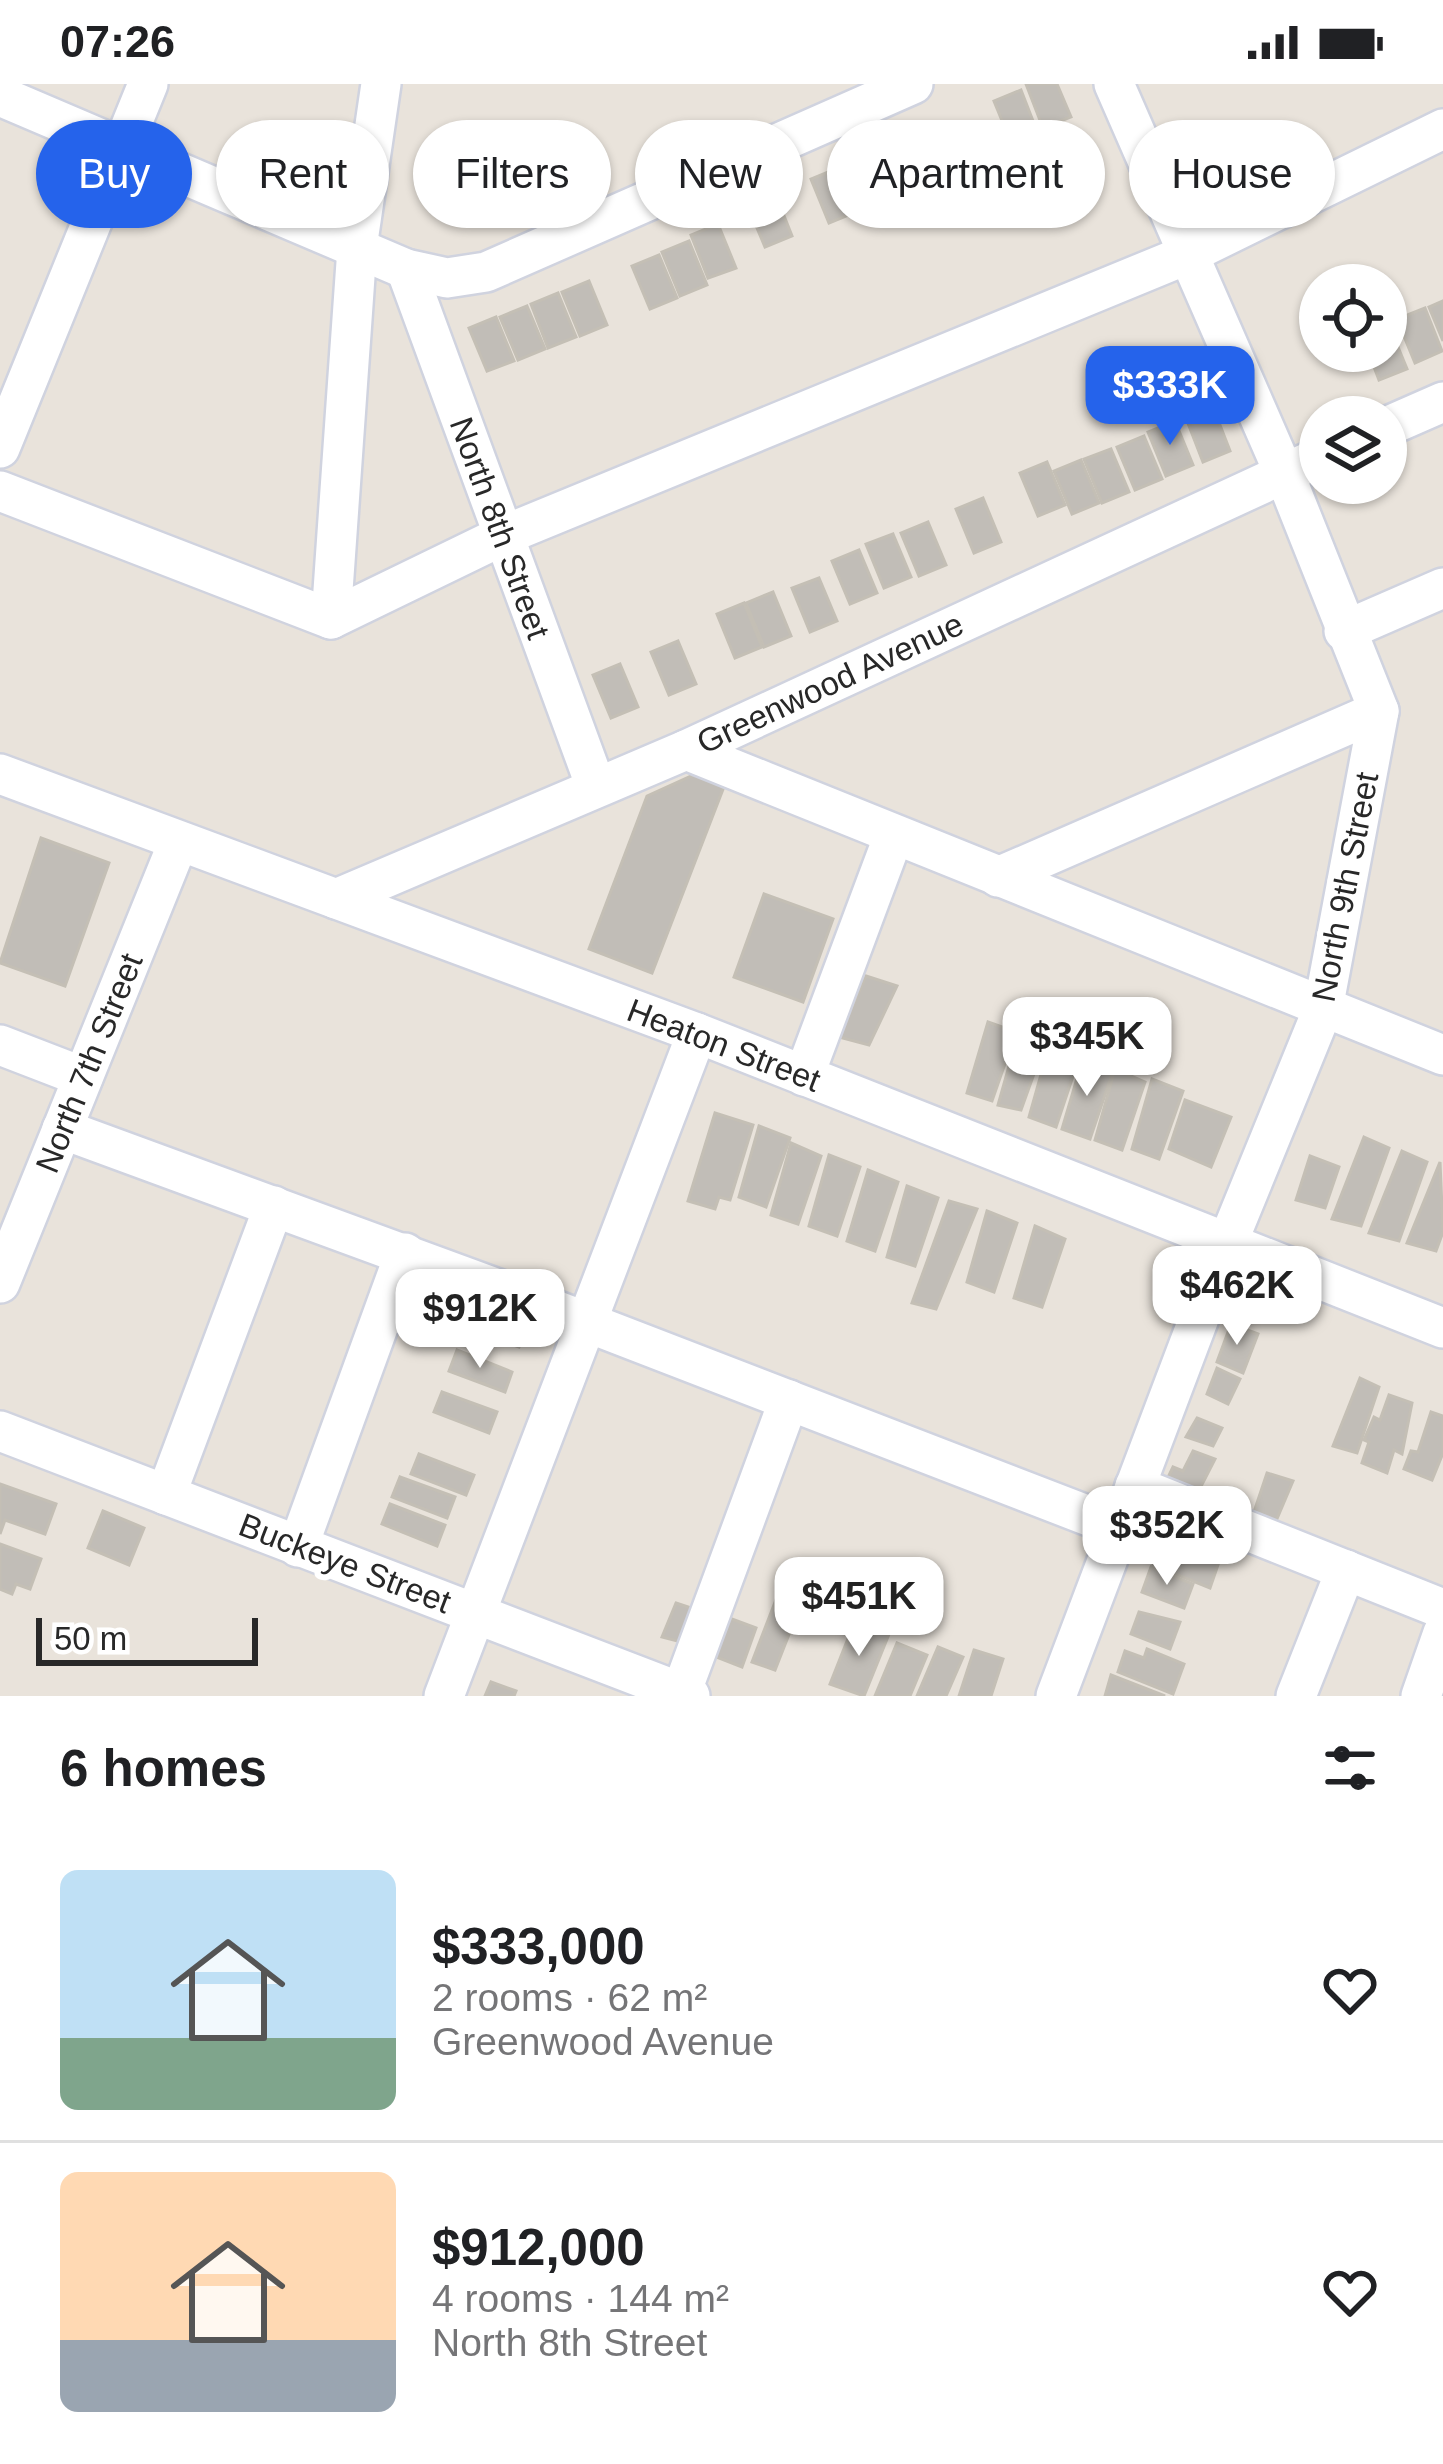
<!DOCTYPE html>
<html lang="en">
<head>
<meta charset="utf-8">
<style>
  :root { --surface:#fff; --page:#f2f2f2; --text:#202124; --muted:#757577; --line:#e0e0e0; --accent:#2563eb }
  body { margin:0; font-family:Arial,sans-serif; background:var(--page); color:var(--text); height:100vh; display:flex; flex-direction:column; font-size:45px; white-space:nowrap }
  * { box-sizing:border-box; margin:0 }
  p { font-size:39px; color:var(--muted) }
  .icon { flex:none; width:66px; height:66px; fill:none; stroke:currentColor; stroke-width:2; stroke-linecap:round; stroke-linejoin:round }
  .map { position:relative; height:1612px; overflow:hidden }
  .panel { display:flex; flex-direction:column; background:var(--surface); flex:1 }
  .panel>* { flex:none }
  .top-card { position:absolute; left:36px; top:36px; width:1371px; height:108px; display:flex; gap:24px }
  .tools { position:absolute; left:1299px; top:180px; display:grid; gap:24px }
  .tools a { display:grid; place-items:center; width:108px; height:108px; border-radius:50%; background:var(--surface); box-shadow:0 3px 9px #0004; font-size:60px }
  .scale { position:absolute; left:36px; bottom:30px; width:222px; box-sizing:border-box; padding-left:12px; border:6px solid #282828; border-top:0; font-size:33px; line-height:42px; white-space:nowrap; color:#282828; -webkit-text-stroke:9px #fff; paint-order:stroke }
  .price { position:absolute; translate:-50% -102px; padding:0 27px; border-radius:24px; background:#fff; color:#222; font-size:39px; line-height:78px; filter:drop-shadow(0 3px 6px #0008) }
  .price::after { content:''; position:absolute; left:50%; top:72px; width:36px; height:27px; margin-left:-18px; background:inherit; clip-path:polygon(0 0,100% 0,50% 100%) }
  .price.on { background:var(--accent); color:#fff }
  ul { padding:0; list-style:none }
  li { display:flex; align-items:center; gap:36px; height:300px; padding:0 60px }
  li+li { border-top:3px solid var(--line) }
  li span { display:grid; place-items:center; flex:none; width:336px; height:240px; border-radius:18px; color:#555 }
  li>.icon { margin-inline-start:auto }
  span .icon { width:144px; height:144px; fill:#fffc; stroke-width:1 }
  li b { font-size:51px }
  h2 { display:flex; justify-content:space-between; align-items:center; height:144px; padding:0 60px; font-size:51px }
  .chip { padding:0 42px; border-radius:54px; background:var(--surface); box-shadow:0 3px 9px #0004; font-size:42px; line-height:108px }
  .chip.on { background:var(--accent); color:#fff }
  .status { display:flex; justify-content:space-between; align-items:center; height:84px; padding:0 60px; background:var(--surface); direction:ltr }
  .status svg { height:33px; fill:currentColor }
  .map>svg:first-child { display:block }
  .building { fill:#c1bdb7; stroke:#c4bfb5; stroke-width:3 }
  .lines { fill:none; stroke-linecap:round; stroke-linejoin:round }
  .minor-casing { stroke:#d0d3df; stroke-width:44 }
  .minor { stroke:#fff; stroke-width:39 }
  .labels { text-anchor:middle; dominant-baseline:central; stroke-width:12; stroke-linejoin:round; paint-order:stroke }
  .street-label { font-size:33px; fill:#282828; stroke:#fff }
</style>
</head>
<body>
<div class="status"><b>07:26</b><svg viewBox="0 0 49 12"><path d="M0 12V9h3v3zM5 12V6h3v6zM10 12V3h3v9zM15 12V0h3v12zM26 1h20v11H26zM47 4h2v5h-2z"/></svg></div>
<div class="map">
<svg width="1443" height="1612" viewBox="0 0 1443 1612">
  <rect width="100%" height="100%" fill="#e9e3db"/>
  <!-- building -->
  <g class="building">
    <path d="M1026,0h31l14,33 -28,11z"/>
    <path d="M1021,6l17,44 -26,11 -18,-44z"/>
    <path d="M898,57l18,43 -27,11 -18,-44z"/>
    <path d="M838,84l18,44 -27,11 -18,-44z"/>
    <path d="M775,109l17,43 -27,11 -18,-43z"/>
    <path d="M718,140l18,44 -28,10 -17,-43z"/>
    <path d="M689,157l18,44 -27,11 -18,-44z"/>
    <path d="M659,171l18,43 -27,11 -18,-43z"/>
    <path d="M589,197l18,44 -27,11 -18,-44z"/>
    <path d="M558,209l18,44 -28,11 -17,-44z"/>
    <path d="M1443,217v40l-14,-34z"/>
    <path d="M527,222l18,43 -27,11 -18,-43z"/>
    <path d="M1425,224l17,43 -27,12 -18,-44z"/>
    <path d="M496,233l18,44 -27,10 -18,-43z"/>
    <path d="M1389,241l18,44 -28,11 -11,-29h18z"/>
    <path d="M1213,323l17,44 -27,11 -17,-44z"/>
    <path d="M1175,337l18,44 -27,11 -18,-44z"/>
    <path d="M1144,352l18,43 -27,11 -18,-43z"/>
    <path d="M1111,365l18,43 -27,11 -18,-44z"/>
    <path d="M1081,376l18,43 -27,11 -18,-43z"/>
    <path d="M1047,378l18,43 -27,11 -18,-43z"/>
    <path d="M983,414l18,44 -27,11 -18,-44z"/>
    <path d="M928,438l18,43 -27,11 -18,-43z"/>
    <path d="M893,450l18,43 -27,11 -18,-44z"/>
    <path d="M859,466l18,43 -27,11 -18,-43z"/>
    <path d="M819,494l18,43 -27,11 -18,-44z"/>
    <path d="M773,508l18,44 -27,11 -18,-44z"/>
    <path d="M744,519l18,44 -27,11 -18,-44z"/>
    <path d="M678,557l18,43 -27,11 -18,-43z"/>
    <path d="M620,580l18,43 -27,11 -18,-43z"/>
    <path d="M698,689l27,11 -73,189 -63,-24 58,-153z"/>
    <path d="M41,754l68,25 -44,123 -65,-23z"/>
    <path d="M764,810l69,25 -30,83 -69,-25z"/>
    <path d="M866,892l31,10 -28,59 -30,-8z"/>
    <path d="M988,938l28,10 -24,69 -25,-8z"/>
    <path d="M1018,950l26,12 -23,64 -23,-5z"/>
    <path d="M1049,962l30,12 -23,69 -27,-10z"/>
    <path d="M1083,974l30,13 -23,68 -28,-10z"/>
    <path d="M1115,985l30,13 -23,68 -27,-10z"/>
    <path d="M1152,995l31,12 -24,68 -27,-10z"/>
    <path d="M1185,1016l46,17 -20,50 -42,-18z"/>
    <path d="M715,1029l38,12 -23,75 -11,-3 -4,12 -27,-8z"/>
    <path d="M759,1042l31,12 -24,69 -27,-10z"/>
    <path d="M1364,1053l25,11 -28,78 -29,-7z"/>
    <path d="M791,1059l30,13 -23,68 -27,-9z"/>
    <path d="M1402,1067l25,11 -28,79 -30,-8z"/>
    <path d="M829,1071l31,12 -23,69 -28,-10z"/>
    <path d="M1310,1072l29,11 -14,41 -29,-8z"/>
    <path d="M1440,1078l3,70 -7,19 -29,-8z"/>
    <path d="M868,1086l30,12 -23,69 -28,-10z"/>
    <path d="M907,1102l31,12 -23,68 -28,-9z"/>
    <path d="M949,1117l28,8 -41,100 -24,-6z"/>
    <path d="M987,1127l30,12 -23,69 -27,-10z"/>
    <path d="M1035,1142l30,13 -23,68 -28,-9z"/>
    <path d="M472,1222l55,20 -8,21 -55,-21z"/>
    <path d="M1231,1240l27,10 -15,39 -26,-11z"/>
    <path d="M457,1266l55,22 -7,20 -56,-21z"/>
    <path d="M1217,1284l23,11 -12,25 -21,-10z"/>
    <path d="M1360,1294l19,9 -22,66 -24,-7z"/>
    <path d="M442,1308l55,20 -8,21 -55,-21z"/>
    <path d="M1389,1311l23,8 -10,51 -8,-4 -7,23 -25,-10 7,-21 -5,-2 10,-23 6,3z"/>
    <path d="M1431,1328l12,4v37l-11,27 -28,-11 7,-18 7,1z"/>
    <path d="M1197,1334l25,10 -9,18 -27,-9z"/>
    <path d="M1193,1367l22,8 -21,41 -31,-12 10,-21 10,4z"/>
    <path d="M419,1370l55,21 -8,20 -55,-21z"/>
    <path d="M1267,1389l26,8 -17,40 -22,-9z"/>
    <path d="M400,1393l55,20 -8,21 -55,-21z"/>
    <path d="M0,1400l56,20 -11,30 -40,-14 -5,14z"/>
    <path d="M390,1420l55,21 -8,21 -55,-22z"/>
    <path d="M103,1427l41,17 -15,37 -41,-17z"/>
    <path d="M1172,1428l67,26 -9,23 -67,-27z"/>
    <path d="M1162,1457l57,21 -9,26 -57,-23z"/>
    <path d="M0,1460l41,15 -11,30 -14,-5 -4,10 -12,-5z"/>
    <path d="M1151,1483l42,17 -9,24 -42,-16z"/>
    <path d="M782,1500l24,7 -31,79 -23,-8z"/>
    <path d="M676,1519l30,10 -13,32 -31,-8z"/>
    <path d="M1139,1528l41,10 -10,27 -39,-15z"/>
    <path d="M721,1531l35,13 -14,39 -36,-14z"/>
    <path d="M855,1537l34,13 -25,62 -34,-12z"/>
    <path d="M897,1559l30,12 -17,41h-35z"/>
    <path d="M938,1563l25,10 -17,39h-29z"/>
    <path d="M1147,1565l37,15 -11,30 -55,-22 7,-21 19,7z"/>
    <path d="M974,1566l29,9 -12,37h-32z"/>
    <path d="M1111,1591l54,21h-60z"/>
    <path d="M491,1598l25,9 -2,5h-29z"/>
  </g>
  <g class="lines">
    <!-- minor casing -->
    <g class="minor-casing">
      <g id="minor">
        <path d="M0,12l406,173 41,9 39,-6 427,-188"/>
        <path d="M406,185l190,518"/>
        <path d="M1386,343l57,-25"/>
        <path d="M0,364l148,-364"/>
        <path d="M0,407l331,128 171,-83 684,-281 257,-126"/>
        <path d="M331,535l26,-371 24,-164"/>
        <path d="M1344,547l99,-43"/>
        <path d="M686,666l757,305"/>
        <path d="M0,690l697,259 746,295"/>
        <path d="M998,793l381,-166"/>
        <path d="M336,815l350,-149 634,-293"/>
        <path d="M0,961l83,32"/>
        <path d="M804,992l90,-241"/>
        <path d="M62,1045l493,181 565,218"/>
        <path d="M0,1199l178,-440"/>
        <path d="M0,1347l690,265"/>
        <path d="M1135,1402l308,123"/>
        <path d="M166,1411l108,-289"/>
        <path d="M298,1463l107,-294"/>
        <path d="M681,1609l108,-293"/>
        <path d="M444,1612l253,-663"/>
        <path d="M1056,1612l171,-452 96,-235 56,-298 -95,-238 -170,-389"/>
        <path d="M1296,1612l50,-126"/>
        <path d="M1421,1612l22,-63"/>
      </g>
    </g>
    <!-- minor -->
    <use href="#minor" class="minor"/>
  </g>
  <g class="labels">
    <!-- street labels -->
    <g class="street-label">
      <text transform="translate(500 444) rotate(70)">North 8th Street</text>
      <text transform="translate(830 599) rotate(-25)">Greenwood Avenue</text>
      <text transform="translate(1345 803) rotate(-79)">North 9th Street</text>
      <text transform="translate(724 961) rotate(21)">Heaton Street</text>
      <text transform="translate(89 979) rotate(-68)">North 7th Street</text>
      <text transform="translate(345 1479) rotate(21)">Buckeye Street</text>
    </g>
  </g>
</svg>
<div class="tools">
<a><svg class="icon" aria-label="locate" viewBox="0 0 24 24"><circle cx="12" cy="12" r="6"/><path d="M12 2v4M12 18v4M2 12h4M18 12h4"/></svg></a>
<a><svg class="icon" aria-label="layers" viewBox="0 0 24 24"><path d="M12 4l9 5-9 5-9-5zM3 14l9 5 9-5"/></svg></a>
</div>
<div class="scale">50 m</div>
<b class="price on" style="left:1170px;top:364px">$333K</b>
<b class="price" style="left:1087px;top:1015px">$345K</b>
<b class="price" style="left:1237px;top:1264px">$462K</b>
<b class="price" style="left:480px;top:1287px">$912K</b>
<b class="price" style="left:1167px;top:1504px">$352K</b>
<b class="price" style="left:859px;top:1575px">$451K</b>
<div class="top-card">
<a class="chip on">Buy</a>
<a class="chip">Rent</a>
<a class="chip">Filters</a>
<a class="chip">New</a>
<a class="chip">Apartment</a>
<a class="chip">House</a>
</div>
</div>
<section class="panel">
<h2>6 homes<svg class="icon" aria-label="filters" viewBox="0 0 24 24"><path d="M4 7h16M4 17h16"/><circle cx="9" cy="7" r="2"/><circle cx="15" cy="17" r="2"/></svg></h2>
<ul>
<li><span style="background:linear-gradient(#bfe0f5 70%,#7fa58c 0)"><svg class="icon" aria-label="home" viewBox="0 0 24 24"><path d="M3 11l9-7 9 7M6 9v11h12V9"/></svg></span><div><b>$333,000</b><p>2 rooms · 62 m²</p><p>Greenwood Avenue</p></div><svg class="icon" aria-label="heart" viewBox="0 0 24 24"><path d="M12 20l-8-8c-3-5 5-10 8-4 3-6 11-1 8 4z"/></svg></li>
<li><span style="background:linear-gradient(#ffd9b3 70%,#9aa5b1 0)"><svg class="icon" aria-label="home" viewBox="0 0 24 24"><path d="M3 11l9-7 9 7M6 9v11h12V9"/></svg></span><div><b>$912,000</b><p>4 rooms · 144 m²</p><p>North 8th Street</p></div><svg class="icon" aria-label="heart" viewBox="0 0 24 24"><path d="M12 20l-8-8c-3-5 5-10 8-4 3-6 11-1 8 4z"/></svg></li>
</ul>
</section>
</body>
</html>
